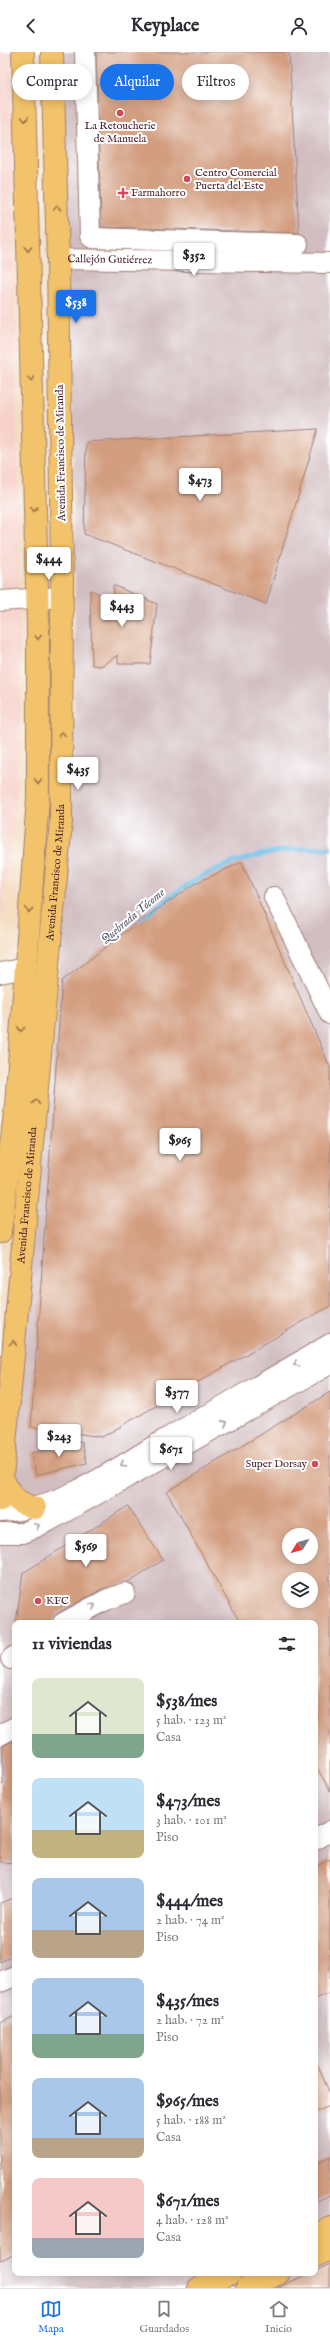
<!DOCTYPE html>
<html lang="es">
<head>
<meta charset="utf-8">
<style>
  :root { --surface:#fff; --page:#f7f7f7; --text:#2b2b33; --muted:#7c7c81; --line:#e1e1e2; --accent:#1a73e8 }
  body { margin:0; font-family:"IM FELL English",serif; background:var(--page); color:var(--text); height:100vh; display:flex; flex-direction:column; font-size:15px; white-space:nowrap }
  * { box-sizing:border-box; margin:0 }
  p { font-size:13px; color:var(--muted) }
  .icon { flex:none; width:22px; height:22px; fill:none; stroke:currentColor; stroke-width:2; stroke-linecap:round; stroke-linejoin:round }
  .map { position:relative; flex:1; overflow:hidden }
  .side { position:absolute; left:12px; top:1568px; width:306px; height:656px; display:flex; flex-direction:column; background:var(--surface); border-radius:8px; box-shadow:0 2px 10px #0003 }
  .side>* { flex:none }
  .banner { position:absolute; left:12px; top:12px; width:306px; height:36px; display:flex; gap:8px }
  .needle { width:26px; rotate:233deg }
  .controls { position:absolute; left:282px; top:1476px; display:grid; gap:8px }
  .controls a { display:grid; place-items:center; width:36px; height:36px; border-radius:50%; background:var(--surface); box-shadow:0 2px 10px #0003; font-size:20px }
  .price { position:absolute; translate:-50% -34px; padding:0 9px; border-radius:4px; background:#fff; color:#222; font-size:13px; line-height:26px; filter:drop-shadow(0 1px 2px #0008) }
  .price::after { content:''; position:absolute; left:50%; top:24px; width:12px; height:9px; margin-left:-6px; background:inherit; clip-path:polygon(0 0,100% 0,50% 100%) }
  .price.current { background:var(--accent); color:#fff }
  ul { padding:0; list-style:none }
  li { display:flex; align-items:center; gap:12px; height:100px; padding:0 20px }
  li span { display:grid; place-items:center; flex:none; width:112px; height:80px; border-radius:8px; color:#555 }
  li>.icon { margin-inline-start:auto }
  span .icon { width:48px; height:48px; fill:#fffc; stroke-width:1 }
  li b { font-size:17px }
  h2 { display:flex; justify-content:space-between; align-items:center; height:48px; padding:0 20px; font-size:17px }
  .chip { padding:0 14px; border-radius:18px; background:var(--surface); box-shadow:0 2px 10px #0003; font-size:14px; line-height:36px }
  .chip.current { background:var(--accent); color:#fff }
  header { display:flex; justify-content:space-between; align-items:center; height:52px; padding:0 20px; background:var(--surface); font-size:18px; font-weight:700 }
  .menu { display:flex; justify-content:space-around; align-items:center; height:56px; border-top:1px solid var(--line); background:var(--surface); font-size:11px; color:var(--muted) }
  .menu a { display:grid; justify-items:center; gap:2px }
  .menu .current { color:var(--accent) }
  .map>svg:first-child { display:block }
  .built { fill:#f7d0c9 }
  .industrial { fill:#d2bec1; fill-rule:evenodd }
  .lines { fill:none; stroke-linecap:round; stroke-linejoin:round }
  .stream { stroke:#6abce5; stroke-width:5 }
  .building { fill:#d39d7f; fill-rule:evenodd }
  .minor-casing { stroke:#9f7e76; stroke-width:22 }
  .major-casing { stroke:#9f7e76; stroke-width:24 }
  .minor { stroke:#fff; stroke-width:20 }
  .major { stroke:#f2c36a; stroke-width:22 }
  .oneway { stroke:#9e714a }
  .oneway2 { stroke:#ae9aa0 }
  .poi-dot { fill:#d1495b; stroke:#fff; stroke-width:1.5 }
  .labels { text-anchor:middle; dominant-baseline:central; stroke-width:4; stroke-linejoin:round; paint-order:stroke }
  .poi-label { font-size:11px; fill:#4a1f2b; stroke:#fff; text-anchor:start }
  .street-label { font-size:11px; fill:#4a1f2b; stroke:#fff }
  .water-label { font-size:12px; font-style:italic; fill:#55566c; stroke:#fff }
</style>
</head>
<body>
<header><svg class="icon" aria-label="back" viewBox="0 0 24 24"><path d="M15 5l-7 7 7 7"/></svg>Keyplace<svg class="icon" aria-label="person" viewBox="0 0 24 24"><circle cx="12" cy="8" r="4"/><path d="M4 21q1-7 8-7t8 7"/></svg></header>
<div class="map">
<svg width="330" height="2236" viewBox="0 0 330 2236">
  <rect width="100%" height="100%" fill="#fff"/>
  <filter id="ink" filterUnits="userSpaceOnUse"><feTurbulence type="fractalNoise" baseFrequency=".025" numOctaves="2"/><feDisplacementMap in="SourceGraphic" scale="8" xChannelSelector="R" yChannelSelector="G"/><feConvolveMatrix kernelMatrix="1 2 1 2 8 2 1 2 1" color-interpolation-filters="sRGB"/></filter>
  <filter id="wash" filterUnits="userSpaceOnUse"><feTurbulence type="fractalNoise" baseFrequency=".012" numOctaves="4" result="noise"/><feDisplacementMap in="SourceGraphic" scale="16" xChannelSelector="R" yChannelSelector="G"/><feGaussianBlur stdDeviation="0.9" result="paint"/><feColorMatrix in="noise" values="0 0 0 0 0 0 0 0 0 0 0 0 0 0 0 0 0 1.4 0 .05"/><feComposite in="paint" operator="in"/></filter>
  <g filter="url(#wash)">
    <rect width="100%" height="100%" fill="#f4dec2"/>
    <!-- built -->
    <path class="built" d="M0,0h11l9,571v98l-5,91 -15,116z"/>
    <!-- industrial -->
    <path class="industrial" d="M62,0h268v2236h-330v-742l19,-194 32,-270 23,-337 1,-196zM289,1483h22v22h-22zM289,1527h22v22h-22zM15,1571h300v650h-300z"/>
    <g class="lines">
      <!-- stream -->
      <path class="stream" d="M141,870c53,-52 115,-76 189,-74"/>
    </g>
    <g id="blocks">
      <!-- building -->
      <g class="building">
        <path d="M96,0h193l10,181 -198,-6z"/>
        <path d="M318,377l-52,175 -182,-70 2,-92z"/>
        <path d="M113,533l44,19 -7,60h-32v-9l-17,11 -9,-1 -2,-75 24,9z"/>
        <path d="M242,810l88,205v239l-228,131 -71,-10 31,-446 68,-53 68,-46z"/>
        <path d="M330,1340v399l-15,-27v-141h-75l-73,-131zM289,1483h22v22h-22zM289,1527h22v22h-22z"/>
        <path d="M82,1390l5,21 -51,12 -5,-22z"/>
        <path d="M128,1454l35,54 -35,22 -26,7 -44,24 -6,10h-36l7,-50z"/>
        <path d="M15,1688v123l-15,-1v-78h3v-38z"/>
        <path d="M330,1807v134l-15,6v-132z"/>
        <path d="M15,1845v58l-15,7v-59z"/>
        <path d="M15,1964v238l-15,7v-238z"/>
        <path d="M315,2007l15,35v12l-15,6z"/>
        <path d="M330,2104v39l-15,7v-39z"/>
        <path d="M330,2212v24h-53l33,-15h5v-2z"/>
      </g>
    </g>
  </g>
  <g filter="url(#ink)">
    <use href="#blocks" fill-opacity="0" stroke="#9f7e76" stroke-width="1"/>
    <g class="lines">
      <!-- minor casing -->
      <g class="minor-casing">
        <g id="minor">
          <path d="M85,0l5,184 2,2 206,6"/>
          <path id="s1" d="M58,207l272,4"/>
          <path d="M0,549l62,-4"/>
          <path d="M274,845l56,117"/>
          <path d="M0,921l25,-5"/>
          <path d="M0,1460c61,-2 116,-44 167,-74 54,-31 109,-62 163,-94"/>
          <path d="M0,1481h23l26,-12 281,-157"/>
          <path d="M63,1571l43,-23 19,-7"/>
          <path d="M11,1607l4,-3"/>
          <path d="M0,1683l15,-8"/>
          <path d="M315,1788l15,-9"/>
          <path d="M0,1930l15,-6"/>
        </g>
      </g>
      <!-- major casing -->
      <g class="major-casing">
        <g id="major">
          <path d="M0,1180l16,-127 22,-307v-174l-15,-572"/>
          <path d="M2,1425c7,17 15,27 33,31"/>
          <path id="s2" d="M0,1448l61,-679 1,-244 -4,-318 -6,-207"/>
          <path d="M315,2183l15,-7"/>
          <path d="M315,2204l15,-7"/>
          <path d="M199,2236l32,-15"/>
          <path d="M247,2236l32,-15"/>
        </g>
      </g>
      <!-- minor -->
      <use href="#minor" class="minor"/>
      <!-- major -->
      <use href="#major" class="major"/>
    </g>
    <!-- one-way arrows -->
    <defs><path id="oneway-chevron" d="M-2-3.5L2.5 0L-2 3.5" fill="none" stroke-width="1.6" stroke-linecap="round" stroke-linejoin="round"/></defs>
    <g class="oneway">
      <use href="#oneway-chevron" transform="translate(25 67) rotate(89)"/>
      <use href="#oneway-chevron" transform="translate(57 156) rotate(-92)"/>
      <use href="#oneway-chevron" transform="translate(28 197) rotate(89)"/>
      <use href="#oneway-chevron" transform="translate(31 327) rotate(89)"/>
      <use href="#oneway-chevron" transform="translate(34 457) rotate(89)"/>
      <use href="#oneway-chevron" transform="translate(38 585) rotate(90)"/>
      <use href="#oneway-chevron" transform="translate(62 682) rotate(-90)"/>
      <use href="#oneway-chevron" transform="translate(38 729) rotate(90)"/>
      <use href="#oneway-chevron" transform="translate(29 858) rotate(94)"/>
      <use href="#oneway-chevron" transform="translate(21 977) rotate(94)"/>
      <use href="#oneway-chevron" transform="translate(36 1050) rotate(-85)"/>
      <use href="#oneway-chevron" transform="translate(13 1291) rotate(-85)"/>
    </g>
    <g class="oneway2">
      <use href="#oneway-chevron" transform="translate(296 1312) rotate(150)"/>
      <use href="#oneway-chevron" transform="translate(225 1371) rotate(-29)"/>
      <use href="#oneway-chevron" transform="translate(123 1412) rotate(150)"/>
      <use href="#oneway-chevron" transform="translate(37 1474) rotate(-25)"/>
      <use href="#oneway-chevron" transform="translate(93 1554) rotate(-27)"/>
    </g>
  </g>
  <!-- markers -->
  <g class="poi-dot">
    <circle cx="120" cy="61" r="4"/>
    <circle cx="187" cy="127" r="4"/>
    <path d="M121 135h4v4h4v4h-4v4h-4v-4h-4v-4h4z"/>
    <circle cx="315" cy="1412" r="4"/>
    <circle cx="38" cy="1549" r="4"/>
  </g>
  <g class="labels">
    <!-- poi labels -->
    <g class="poi-label">
      <text x="120" y="74" text-anchor="middle">La Retoucherie<tspan x="120" dy="13">de Manuela</tspan></text>
      <text x="195" y="121">Centro Comercial<tspan x="195" dy="13">Puerta del Este</tspan></text>
      <text x="131" y="141">Farmahorro</text>
      <text x="307" y="1412" text-anchor="end">Super Dorsay</text>
      <text x="46" y="1549">KFC</text>
    </g>
    <!-- street labels -->
    <g class="street-label">
      <text stroke="none"><textPath href="#s1" startOffset="52">Callejón Gutiérrez</textPath></text>
      <text transform="translate(61 401) rotate(-91)">Avenida Francisco de Miranda</text>
      <text stroke="none"><textPath href="#s2" startOffset="630">Avenida Francisco de Miranda</textPath></text>
      <text stroke="none"><textPath href="#s2" startOffset="306">Avenida Francisco de Miranda</textPath></text>
    </g>
    <!-- water labels -->
    <g class="water-label">
      <text transform="translate(133 864) rotate(-40)">Quebrada Tócome</text>
    </g>
  </g>
</svg>
<div class="controls">
<a><svg class="needle" viewBox="-14 -14 28 28"><path d="M0-13l5 13h-10z" fill="#e53935"/><path d="M0 13l5-13h-10z" fill="#7c7c81"/></svg></a>
<a><svg class="icon" aria-label="layers" viewBox="0 0 24 24"><path d="M12 4l9 5-9 5-9-5zM3 14l9 5 9-5"/></svg></a>
</div>
<b class="price" style="left:194px;top:225px">$352</b>
<b class="price current" style="left:76px;top:272px">$538</b>
<b class="price" style="left:200px;top:450px">$473</b>
<b class="price" style="left:49px;top:529px">$444</b>
<b class="price" style="left:122px;top:576px">$443</b>
<b class="price" style="left:78px;top:739px">$435</b>
<b class="price" style="left:180px;top:1110px">$965</b>
<b class="price" style="left:177px;top:1362px">$377</b>
<b class="price" style="left:59px;top:1406px">$243</b>
<b class="price" style="left:171px;top:1419px">$671</b>
<b class="price" style="left:86px;top:1516px">$569</b>
<div class="banner">
<a class="chip">Comprar</a>
<a class="chip current">Alquilar</a>
<a class="chip">Filtros</a>
</div>
<section class="side">
<h2>11 viviendas<svg class="icon" aria-label="filters" viewBox="0 0 24 24"><path d="M4 7h16M4 17h16"/><circle cx="9" cy="7" r="2"/><circle cx="15" cy="17" r="2"/></svg></h2>
<ul>
<li><span style="background:linear-gradient(#dfe7d0 70%,#7fa58c 0)"><svg class="icon" aria-label="home" viewBox="0 0 24 24"><path d="M3 11l9-7 9 7M6 9v11h12V9"/></svg></span><div><b>$538/mes</b><p>5 hab. · 123 m²</p><p>Casa</p></div></li>
<li><span style="background:linear-gradient(#bfe0f5 65%,#c2b280 0)"><svg class="icon" aria-label="home" viewBox="0 0 24 24"><path d="M3 11l9-7 9 7M6 9v11h12V9"/></svg></span><div><b>$473/mes</b><p>3 hab. · 101 m²</p><p>Piso</p></div></li>
<li><span style="background:linear-gradient(#a9c7e8 65%,#b9a48a 0)"><svg class="icon" aria-label="home" viewBox="0 0 24 24"><path d="M3 11l9-7 9 7M6 9v11h12V9"/></svg></span><div><b>$444/mes</b><p>2 hab. · 74 m²</p><p>Piso</p></div></li>
<li><span style="background:linear-gradient(#a9c7e8 70%,#7fa58c 0)"><svg class="icon" aria-label="home" viewBox="0 0 24 24"><path d="M3 11l9-7 9 7M6 9v11h12V9"/></svg></span><div><b>$435/mes</b><p>2 hab. · 72 m²</p><p>Piso</p></div></li>
<li><span style="background:linear-gradient(#a9c7e8 75%,#b9a48a 0)"><svg class="icon" aria-label="home" viewBox="0 0 24 24"><path d="M3 11l9-7 9 7M6 9v11h12V9"/></svg></span><div><b>$965/mes</b><p>5 hab. · 188 m²</p><p>Casa</p></div></li>
<li><span style="background:linear-gradient(#f6c9c9 75%,#9aa5b1 0)"><svg class="icon" aria-label="home" viewBox="0 0 24 24"><path d="M3 11l9-7 9 7M6 9v11h12V9"/></svg></span><div><b>$671/mes</b><p>4 hab. · 128 m²</p><p>Casa</p></div></li>
</ul>
</section>
</div>
<nav class="menu">
<a class="current"><svg class="icon" aria-label="map" viewBox="0 0 24 24"><path d="M3 6l6-2 6 2 6-2v14l-6 2-6-2-6 2zM9 4v14M15 6v14"/></svg>Mapa</a>
<a><svg class="icon" aria-label="saved" viewBox="0 0 24 24"><path d="M7 4h10v16l-5-4-5 4z"/></svg>Guardados</a>
<a><svg class="icon" aria-label="home" viewBox="0 0 24 24"><path d="M3 11l9-7 9 7M6 9v11h12V9"/></svg>Inicio</a>
</nav>
</body>
</html>
